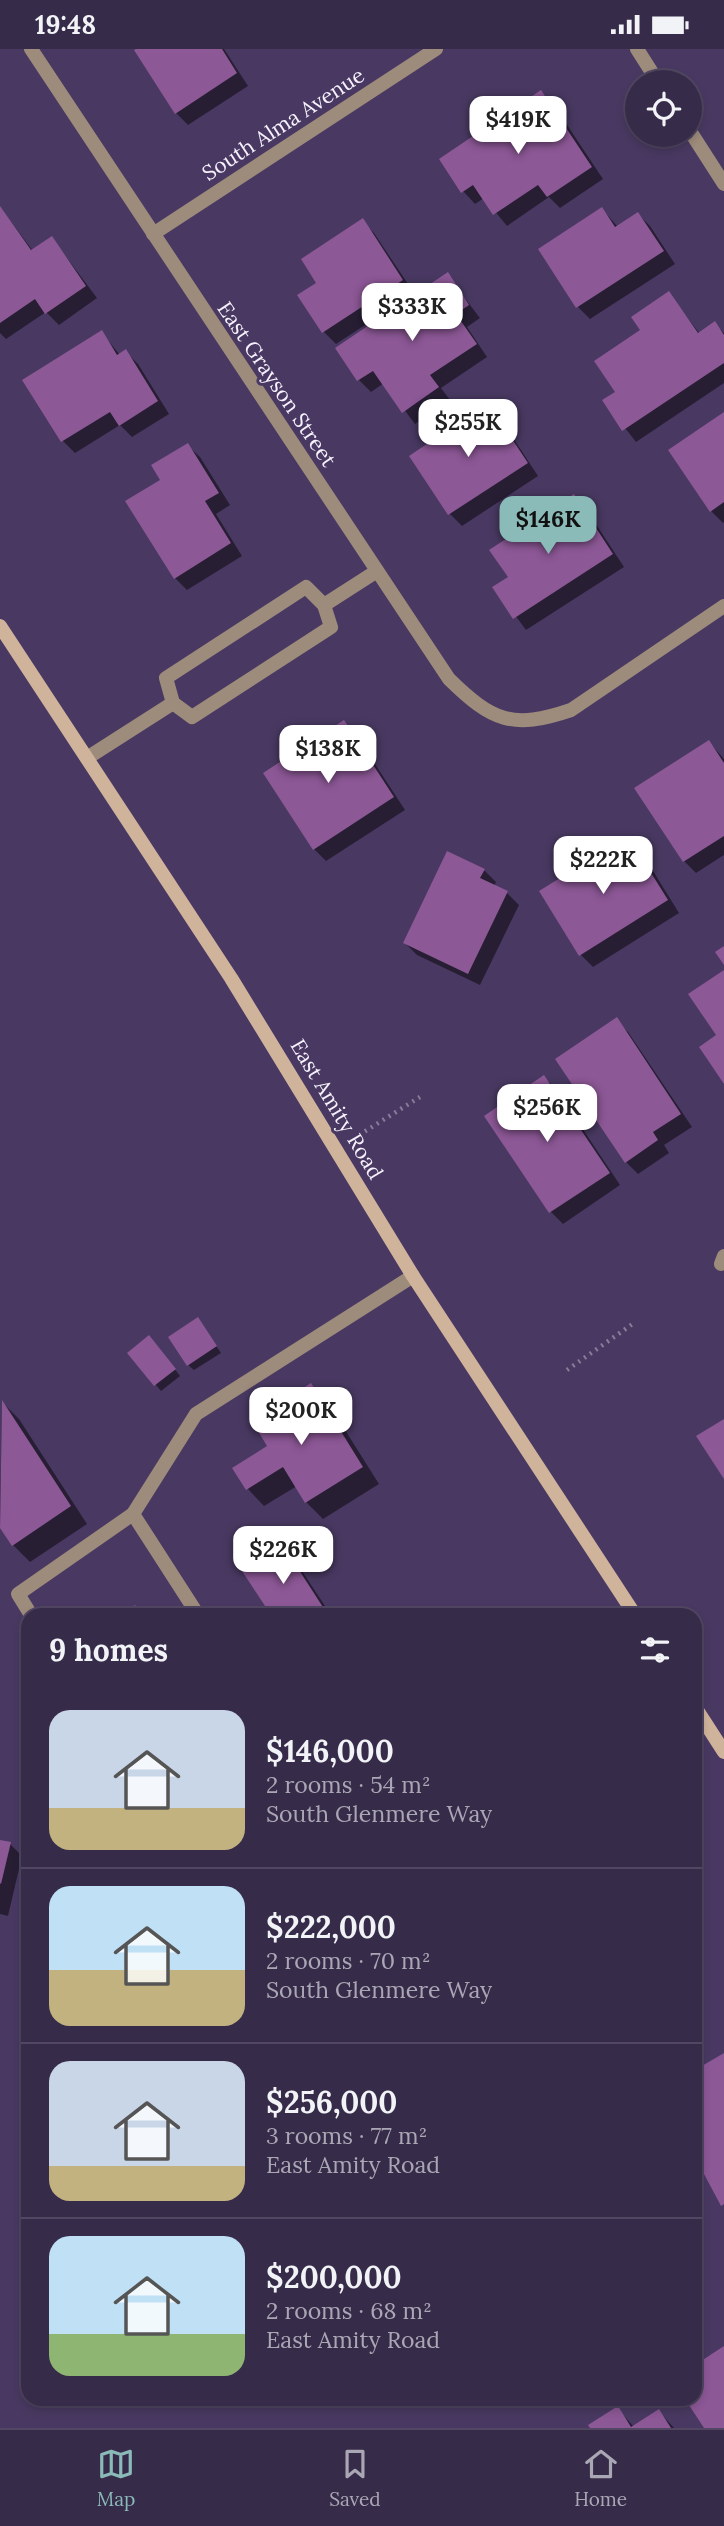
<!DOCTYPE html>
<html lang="en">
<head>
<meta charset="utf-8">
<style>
  :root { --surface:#372b4a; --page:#3e3351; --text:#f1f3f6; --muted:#aaa7b5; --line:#514762; --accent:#8bbbb9 }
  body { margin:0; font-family:Lora,serif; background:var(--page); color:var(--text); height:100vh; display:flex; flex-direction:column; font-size:26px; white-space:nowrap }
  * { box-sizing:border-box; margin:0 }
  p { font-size:23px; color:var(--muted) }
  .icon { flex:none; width:38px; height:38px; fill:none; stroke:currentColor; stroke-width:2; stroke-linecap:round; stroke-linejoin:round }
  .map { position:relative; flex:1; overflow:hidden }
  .side { position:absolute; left:21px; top:1559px; width:681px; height:798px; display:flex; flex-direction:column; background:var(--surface); border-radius:21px; box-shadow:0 4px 10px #0003,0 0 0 2px var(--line) }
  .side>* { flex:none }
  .controls { position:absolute; left:625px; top:21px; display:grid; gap:14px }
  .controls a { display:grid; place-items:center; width:77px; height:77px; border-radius:50%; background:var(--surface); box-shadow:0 4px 10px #0003,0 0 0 2px var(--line); font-size:35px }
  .price { position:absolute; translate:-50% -60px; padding:0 16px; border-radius:14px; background:#fff; color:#222; font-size:23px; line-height:46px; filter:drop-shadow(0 2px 4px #0008) }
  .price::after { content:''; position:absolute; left:50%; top:42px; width:21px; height:16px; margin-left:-10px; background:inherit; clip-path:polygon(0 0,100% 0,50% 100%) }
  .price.selected { background:var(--accent); color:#111 }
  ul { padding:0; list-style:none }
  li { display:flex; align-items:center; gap:21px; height:175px; padding:0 28px }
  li+li { border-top:2px solid var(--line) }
  li span { display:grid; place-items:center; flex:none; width:196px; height:140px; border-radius:21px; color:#555 }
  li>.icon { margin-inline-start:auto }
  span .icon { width:84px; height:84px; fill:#fffc; stroke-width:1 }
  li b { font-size:30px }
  h2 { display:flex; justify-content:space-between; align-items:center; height:84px; padding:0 28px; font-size:30px }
  .status { display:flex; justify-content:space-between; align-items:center; height:49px; padding:0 35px; background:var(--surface); direction:ltr }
  .status svg { height:19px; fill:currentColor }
  .dock { display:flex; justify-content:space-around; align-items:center; height:98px; border-top:2px solid var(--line); background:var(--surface); font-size:19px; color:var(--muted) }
  .dock a { display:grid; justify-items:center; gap:4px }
  .dock .selected { color:var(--accent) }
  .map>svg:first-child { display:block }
  .shadow { fill:#0007 }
  .building { fill:#8c5896 }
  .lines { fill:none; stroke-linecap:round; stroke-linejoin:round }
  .path { stroke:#877c9a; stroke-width:4.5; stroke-dasharray:2 5; stroke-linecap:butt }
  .service { stroke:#9d8b7b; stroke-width:14 }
  .minor { stroke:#9d8b7b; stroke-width:14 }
  .secondary { stroke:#d0b39b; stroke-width:14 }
  .labels { text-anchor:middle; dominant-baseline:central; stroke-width:6; stroke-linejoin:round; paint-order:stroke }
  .street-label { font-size:21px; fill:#f6f2fd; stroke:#493962 }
</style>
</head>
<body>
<div class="status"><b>19:48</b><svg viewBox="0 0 49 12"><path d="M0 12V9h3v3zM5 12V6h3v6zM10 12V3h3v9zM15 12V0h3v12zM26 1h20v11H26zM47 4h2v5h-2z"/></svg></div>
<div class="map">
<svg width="724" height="2379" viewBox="0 0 724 2379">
  <rect width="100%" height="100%" fill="#493962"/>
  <!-- shadow -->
  <g class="shadow">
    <path d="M139,0h85l24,37 -60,39 -12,-12z"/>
    <path d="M541,43l12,12 50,75 -43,29 -11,-11 -42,29 -23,-28 -9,6 -12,-13z"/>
    <path d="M0,158l33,44 19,-13 45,60 -38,27 -13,-13 -40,27 -6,-6z"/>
    <path d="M602,160l16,18 20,-13 12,12 25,38 -85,55 -12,-12z"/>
    <path d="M362,172l12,12 42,63 31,-21 33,43 -13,9 20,30 -46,31 9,12 -35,24 -31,-41 -13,9 -12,-12 51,-81 -2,-2 -72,47 -12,-12 -6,-49z"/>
    <path d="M669,245l31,40 15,-10 9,9v50l-88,59 -32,-41 13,-9 26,-62z"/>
    <path d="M101,283l19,23 6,-3 12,12 31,50 -37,23 -12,-12 -45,28 -12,-12 -38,-61z"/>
    <path d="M488,357l12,12 38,58 -76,50 -12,-12 -39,-58z"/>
    <path d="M724,365v108l-1,1 -12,-12z"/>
    <path d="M187,396l13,12 30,48 -14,9 26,42 -55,34 -12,-12 -12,-98z"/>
    <path d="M574,448l12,12 38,58 -98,63 -31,-42 15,-10z"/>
    <path d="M344,674l12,12 49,75 -79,51 -12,-12z"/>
    <path d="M709,693l15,17v96l-28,18 -12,-12 -47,-73z"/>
    <path d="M627,789l13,12 39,63 -86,54 -12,-12 -40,-63z"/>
    <path d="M484,821l12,12 -2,4 13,7 12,12 -39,80 -63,-30 -12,-12z"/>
    <path d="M616,971l12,12 64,95 -28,18 5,8 -31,21 -12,-12z"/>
    <path d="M544,1028l12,12 64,96 -57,39 -12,-12 -65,-96z"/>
    <path d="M198,1270l23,34 -27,17 -6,-5z"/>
    <path d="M155,1294l25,33 -19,15 -32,-38z"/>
    <path d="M311,1337l17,17 51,81 -56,35 -17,-17 -9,-16 -33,20 -16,-17 22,-42z"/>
    <path d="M2,1353l17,17 68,105 -57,38 -17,-17 -13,-20z"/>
    <path d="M282,1498l12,12 37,56h-58l-28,-43z"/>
    <path d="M0,1792l10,3 12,12 -14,60 -8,-2z"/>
    <path d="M617,2359l17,19 25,-16 15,17h-81z"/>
  </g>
  <!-- building -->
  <g class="building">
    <path d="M136,0h86l15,24 -62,41 -41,-64z"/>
    <path d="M541,41l51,77 -45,30 -9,-12 -45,30 -20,-30 -12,8 -22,-34z"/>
    <path d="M0,157l31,44 21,-14 34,50 -41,28 -10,-15 -35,24z"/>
    <path d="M602,158l13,20 23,-15 26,39 -88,57 -38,-59z"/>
    <path d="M363,169l40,62 -81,53 -25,-38 19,-12 -15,-24z"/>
    <path d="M448,223l21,33 -13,9 21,30 -47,31 9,12 -37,26 -29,-42 -16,10 -22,-33z"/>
    <path d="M669,242l29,42 17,-12 9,14v28l-102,68 -20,-31 13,-8 -21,-31 46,-31 -9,-13z"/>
    <path d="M102,281l15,25 9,-6 32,52 -39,25 -9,-14 -49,30 -39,-62z"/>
    <path d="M488,354l40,60 -80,52 -39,-59z"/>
    <path d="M724,363v90l-14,10 -42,-62z"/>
    <path d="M188,394l31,50 -14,8 26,42 -57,36 -49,-78 35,-21 -9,-15z"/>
    <path d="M574,445l39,60 -100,65 -21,-32 16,-10 -19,-27z"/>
    <path d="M344,671l50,77 -81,53 -50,-77z"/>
    <path d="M709,691l15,23v73l-41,26 -49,-74z"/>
    <path d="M628,787l40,64 -89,56 -40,-65z"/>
    <path d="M447,802l38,18 -5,9 28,13 -40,83 -65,-31z"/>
    <path d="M724,897v19l-9,-13z"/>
    <path d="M724,921v114l-25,-37 17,-12 -28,-41z"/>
    <path d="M617,968l64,97 -28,18 5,8 -33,23 -70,-104z"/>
    <path d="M544,1026l66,98 -61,40 -65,-97z"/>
    <path d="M198,1268l19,29 -30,20 -19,-29z"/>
    <path d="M149,1286l27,34 -22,17 -27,-33z"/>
    <path d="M311,1334l52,84 -58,36 -22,-36 -37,23 -14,-22 35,-22 -15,-25z"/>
    <path d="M2,1351l69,106 -59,40 -12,-18z"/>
    <path d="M724,1370v60l-28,-43z"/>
    <path d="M283,1496l45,70h-57l-29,-44z"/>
    <path d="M135,1556l7,10h-23z"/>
    <path d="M0,1791l11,2 -10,42 -1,-1z"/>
    <path d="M724,2004v151l-3,2 -26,-49v-87z"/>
    <path d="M724,2297v82h-20l-19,-29h10v-34z"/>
    <path d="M618,2357l13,21 28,-18 12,19h-81l-2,-3z"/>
  </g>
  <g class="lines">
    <!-- path -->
    <g class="path">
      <path d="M359,1086l61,-38"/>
      <path d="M567,1321l67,-47"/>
    </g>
    <!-- service -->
    <g class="service">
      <path d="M133,1465l65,101"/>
      <path d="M31,1566l-13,-21 115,-80 63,-100 217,-138"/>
    </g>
    <!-- minor -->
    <g class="minor">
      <path d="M31,0l418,630c43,42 63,51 122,31l153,-104"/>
      <path d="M637,0l21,33"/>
      <path d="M690,82l34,53"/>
      <path d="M153,185l283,-185"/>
      <path d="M306,538l18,18 7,22 -139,90 -19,-14 -7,-25z"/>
      <path d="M324,556l53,-34"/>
      <path d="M87,709l86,-55"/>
      <path d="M721,1215l3,-8"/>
    </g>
    <!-- secondary -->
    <g class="secondary">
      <path d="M0,577l231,352 182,298 222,339"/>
      <path d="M695,1658l29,45"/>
    </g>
  </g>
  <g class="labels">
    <!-- street labels -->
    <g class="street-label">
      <text transform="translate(283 75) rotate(-33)">South Alma Avenue</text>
      <text transform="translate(277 335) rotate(56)">East Grayson Street</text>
      <text transform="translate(337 1060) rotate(59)">East Amity Road</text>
    </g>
  </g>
</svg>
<div class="controls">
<a><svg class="icon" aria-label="locate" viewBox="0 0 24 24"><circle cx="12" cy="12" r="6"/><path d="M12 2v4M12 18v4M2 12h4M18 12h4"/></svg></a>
</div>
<b class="price" style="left:518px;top:107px">$419K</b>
<b class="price" style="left:412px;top:294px">$333K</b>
<b class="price" style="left:468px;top:410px">$255K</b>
<b class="price selected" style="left:548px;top:507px">$146K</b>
<b class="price" style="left:328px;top:736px">$138K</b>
<b class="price" style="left:603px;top:847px">$222K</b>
<b class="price" style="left:547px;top:1095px">$256K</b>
<b class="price" style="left:301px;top:1398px">$200K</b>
<b class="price" style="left:283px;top:1537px">$226K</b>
<section class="side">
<h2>9 homes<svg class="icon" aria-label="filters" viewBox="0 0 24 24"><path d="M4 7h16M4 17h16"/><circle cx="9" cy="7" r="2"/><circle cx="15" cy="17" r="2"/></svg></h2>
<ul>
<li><span style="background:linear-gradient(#c9d6e8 70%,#c2b280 0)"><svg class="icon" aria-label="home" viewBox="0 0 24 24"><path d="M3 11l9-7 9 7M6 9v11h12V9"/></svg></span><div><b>$146,000</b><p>2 rooms · 54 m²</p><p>South Glenmere Way</p></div></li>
<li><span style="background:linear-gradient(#bfe0f5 60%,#c2b280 0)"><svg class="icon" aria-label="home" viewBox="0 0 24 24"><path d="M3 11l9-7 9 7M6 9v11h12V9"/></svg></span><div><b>$222,000</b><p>2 rooms · 70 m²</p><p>South Glenmere Way</p></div></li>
<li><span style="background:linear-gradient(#c9d6e8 75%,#c2b280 0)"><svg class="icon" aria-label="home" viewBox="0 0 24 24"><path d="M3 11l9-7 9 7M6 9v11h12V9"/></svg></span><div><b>$256,000</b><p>3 rooms · 77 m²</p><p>East Amity Road</p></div></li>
<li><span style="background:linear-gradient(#bfe0f5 70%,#8fb573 0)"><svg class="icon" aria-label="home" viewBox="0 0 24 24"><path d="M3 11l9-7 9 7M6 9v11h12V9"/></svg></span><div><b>$200,000</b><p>2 rooms · 68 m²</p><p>East Amity Road</p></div></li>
</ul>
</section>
</div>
<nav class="dock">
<a class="selected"><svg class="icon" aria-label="map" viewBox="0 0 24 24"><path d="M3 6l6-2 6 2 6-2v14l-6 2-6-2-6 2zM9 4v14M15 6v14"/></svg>Map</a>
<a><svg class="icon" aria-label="saved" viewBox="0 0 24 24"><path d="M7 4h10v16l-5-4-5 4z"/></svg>Saved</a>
<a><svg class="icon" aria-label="home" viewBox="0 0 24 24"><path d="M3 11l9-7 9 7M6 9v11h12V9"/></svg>Home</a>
</nav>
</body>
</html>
